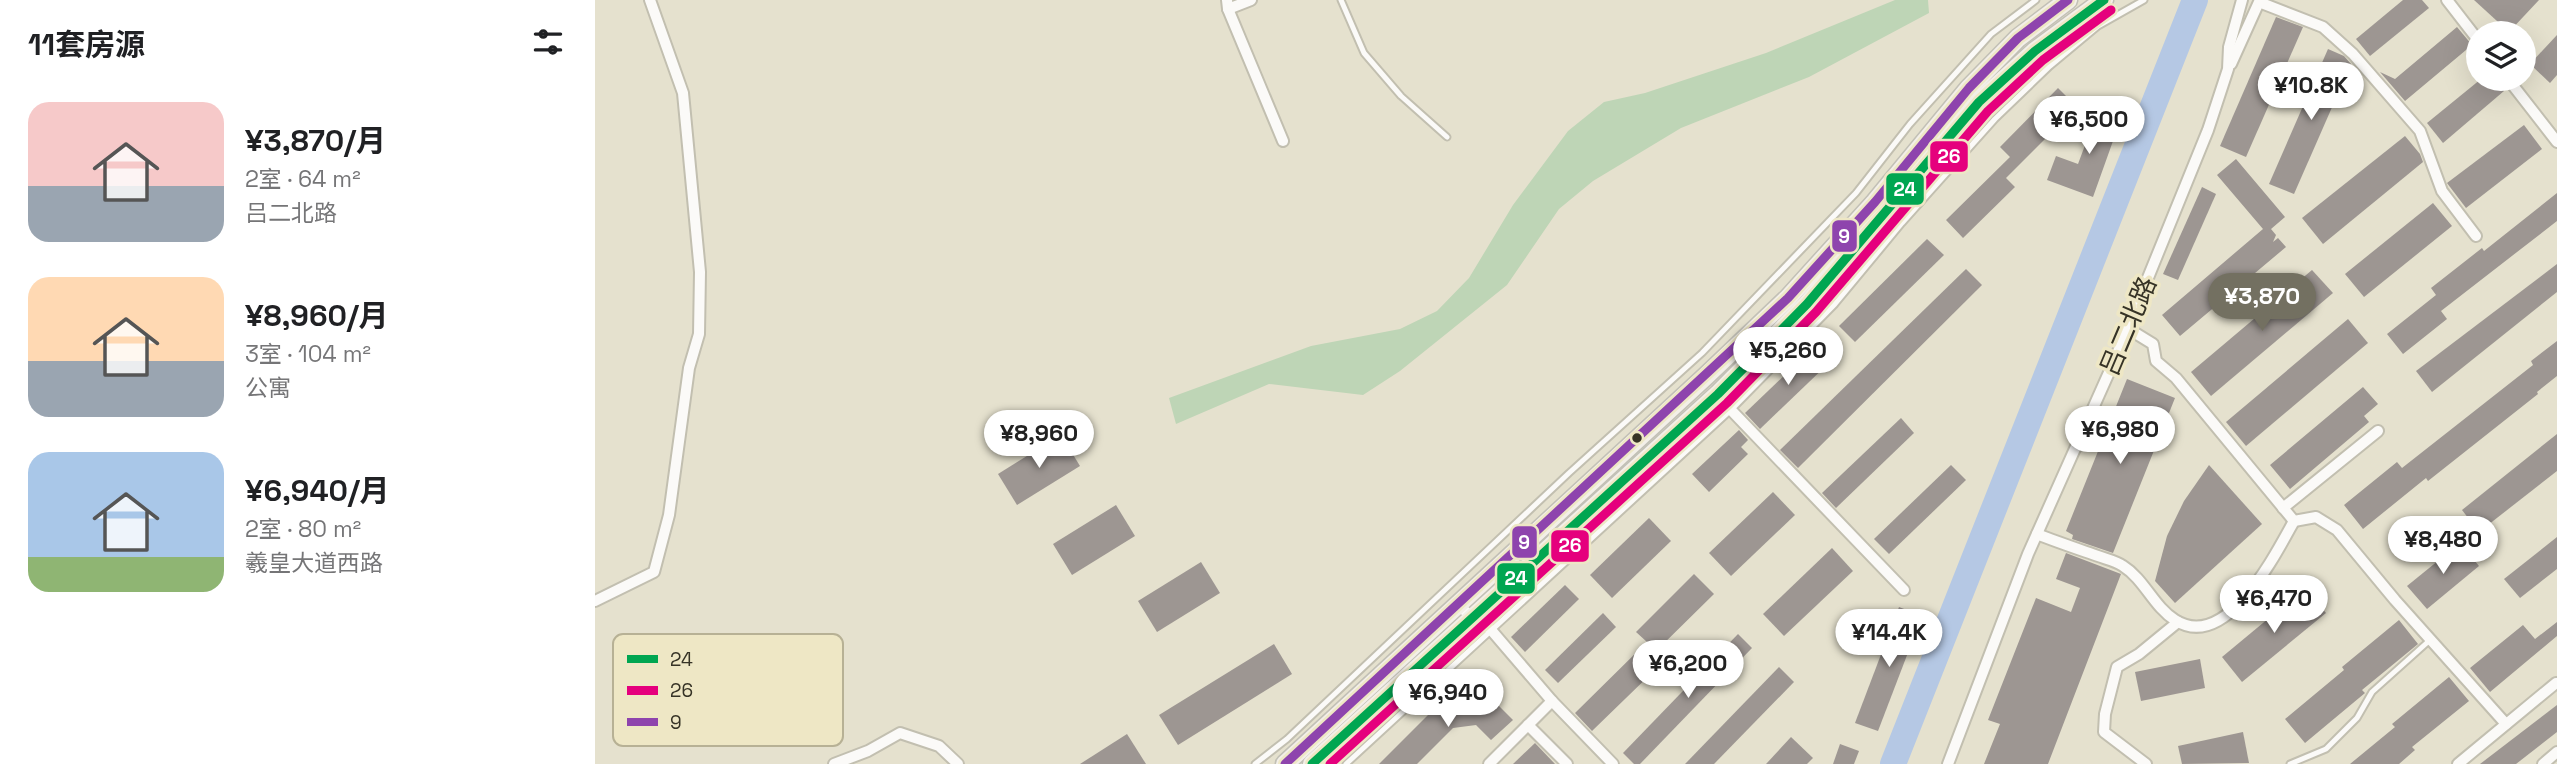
<!DOCTYPE html>
<html lang="zh">
<head>
<meta charset="utf-8">
<style>
  :root { --surface:#fff; --page:#f6f6f6; --text:#202124; --muted:#757577; --accent:#737061 }
  body { margin:0; font-family:"Space Grotesk","Noto Sans SC",sans-serif; background:var(--page); color:var(--text); height:100vh; display:flex; flex-direction:column; font-size:26px; white-space:nowrap }
  * { box-sizing:border-box; margin:0 }
  p { font-size:23px; color:var(--muted) }
  .icon { flex:none; width:38px; height:38px; fill:none; stroke:currentColor; stroke-width:2; stroke-linecap:round; stroke-linejoin:round }
  .map { position:relative; flex:1; overflow:hidden }
  .sheet { display:flex; flex-direction:column; background:var(--surface); width:595px }
  .sheet>* { flex:none }
  .controls { position:absolute; left:1871px; top:21px; display:grid; gap:14px }
  .controls a { display:grid; place-items:center; width:70px; height:70px; border-radius:50%; background:var(--surface); box-shadow:0 7px 28px #0002; font-size:35px }
  .price { position:absolute; translate:-50% -60px; padding:0 16px; border-radius:24px; background:#fff; color:#222; font-size:23px; line-height:46px; filter:drop-shadow(0 2px 4px #0008) }
  .price::after { content:''; position:absolute; left:50%; top:42px; width:21px; height:16px; margin-left:-10px; background:inherit; clip-path:polygon(0 0,100% 0,50% 100%) }
  .price.current { background:var(--accent); color:#fff }
  ul { padding:0; list-style:none }
  li { display:flex; align-items:center; gap:21px; height:175px; padding:0 28px }
  li span { display:grid; place-items:center; flex:none; width:196px; height:140px; border-radius:21px; color:#555 }
  li>.icon { margin-inline-start:auto }
  span .icon { width:84px; height:84px; fill:#fffc; stroke-width:1 }
  li b { font-size:30px }
  h2 { display:flex; justify-content:space-between; align-items:center; height:84px; padding:0 28px; font-size:30px }
  main { display:flex; flex:1; min-height:0 }
  .map>svg:first-child { display:block }
  .green { fill:#bed5b6 }
  .lines { fill:none; stroke-linecap:round; stroke-linejoin:round }
  .river { stroke:#b5c8e4; stroke-width:26 }
  .building { fill:#9d9692 }
  .service-casing { stroke:#c2bfb0; stroke-width:9 }
  .minor-casing { stroke:#c2bfb0; stroke-width:14 }
  .primary-casing { stroke:#c2c0b6; stroke-width:21 }
  .service { stroke:#fbfaf8; stroke-width:5 }
  .minor { stroke:#fbfaf8; stroke-width:10 }
  .primary { stroke:#f3efe8; stroke-width:18 }
  .bus-1-casing { stroke:#eee7c5; stroke-width:14 }
  .bus-2-casing { stroke:#eee7c5; stroke-width:14 }
  .bus-3-casing { stroke:#eee7c5; stroke-width:14 }
  .bus-1 { stroke:#00a651; stroke-width:9 }
  .bus-2 { stroke:#e5007d; stroke-width:9 }
  .bus-3 { stroke:#8e44ad; stroke-width:9 }
  .bus-dot { fill:#363326; stroke:#eee7c5; stroke-width:2.5 }
  .labels { text-anchor:middle; dominant-baseline:central; stroke-width:7; stroke-linejoin:round; paint-order:stroke }
  .street-label { font-size:26px; fill:#363326; stroke:#eee7c5 }
  .key { fill:#eee7c5; stroke:#b7b195; stroke-width:2 }
  .key-label { font-size:19px; fill:#363326 }
  .line-badge { stroke:#eee7c5; stroke-width:2.5 }
  .badge-label { font-size:19px; text-anchor:middle; font-weight:bold; fill:#fff }
</style>
</head>
<body>
<main>
<section class="sheet">
<h2>11套房源<svg class="icon" aria-label="filters" viewBox="0 0 24 24"><path d="M4 7h16M4 17h16"/><circle cx="9" cy="7" r="2"/><circle cx="15" cy="17" r="2"/></svg></h2>
<ul>
<li><span style="background:linear-gradient(#f6c9c9 60%,#9aa5b1 0)"><svg class="icon" aria-label="home" viewBox="0 0 24 24"><path d="M3 11l9-7 9 7M6 9v11h12V9"/></svg></span><div><b>¥3,870/月</b><p>2室 · 64 m²</p><p>吕二北路</p></div></li>
<li><span style="background:linear-gradient(#ffd9b3 60%,#9aa5b1 0)"><svg class="icon" aria-label="home" viewBox="0 0 24 24"><path d="M3 11l9-7 9 7M6 9v11h12V9"/></svg></span><div><b>¥8,960/月</b><p>3室 · 104 m²</p><p>公寓</p></div></li>
<li><span style="background:linear-gradient(#a9c7e8 75%,#8fb573 0)"><svg class="icon" aria-label="home" viewBox="0 0 24 24"><path d="M3 11l9-7 9 7M6 9v11h12V9"/></svg></span><div><b>¥6,940/月</b><p>2室 · 80 m²</p><p>羲皇大道西路</p></div></li>
</ul>
</section>
<div class="map">
<svg width="1962" height="764" viewBox="0 0 1962 764">
  <rect width="100%" height="100%" fill="#e5e1ce"/>
  <!-- green -->
  <path class="green" d="M1300,0h33l1,13 -120,64 -128,51 -88,53 -34,28 -52,76 -107,86 -37,24 -94,-11 -93,40 -7,-26 142,-52 89,-17 37,-18 32,-33 44,-73 55,-74 36,-29 41,-9 121,-40z"/>
  <g class="lines">
    <!-- river -->
    <path class="river" d="M1298,764l302,-764"/>
  </g>
  <!-- building -->
  <g class="building">
    <path d="M1808,0h19l7,8 -59,48 -14,-17z"/>
    <path d="M1879,0h65l-30,32z"/>
    <path d="M1681,17l27,10 -57,130 -26,-11z"/>
    <path d="M1862,27l15,18 -67,56 -25,-29 15,7z"/>
    <path d="M1962,35v40l-7,8 -20,-19z"/>
    <path d="M1733,49l16,7 7,8 -57,130 -25,-10z"/>
    <path d="M1886,79h13l10,12 -61,52 -16,-20z"/>
    <path d="M1463,88l19,19 -71,71 9,9 -52,51 -17,-18 64,-63 -10,-10z"/>
    <path d="M1505,105l23,8 -30,84 -46,-17 9,-24 22,8z"/>
    <path d="M1929,125l18,24 -76,59 -19,-25z"/>
    <path d="M1810,136l15,18 3,8 -100,82 -21,-26z"/>
    <path d="M1641,159l49,58 -14,12 5,6 -3,7 5,-4 8,9 -106,89 -18,-21 101,-86 -46,-54z"/>
    <path d="M1607,187l14,7 -38,86 -15,-6z"/>
    <path d="M1962,193v28l-116,90 6,8 -44,35 -16,-20 49,-39 -5,-7 51,-40 2,3z"/>
    <path d="M1838,203l19,23 -88,71 -19,-23z"/>
    <path d="M1332,239l17,16 -89,87 -16,-16z"/>
    <path d="M1962,264v28l-125,100 -16,-21z"/>
    <path d="M1371,269l16,16 -184,183 -18,-18z"/>
    <path d="M1717,270l21,23 -122,103 -20,-24z"/>
    <path d="M1753,319l20,24 -122,103 -20,-24z"/>
    <path d="M1962,341v35l-20,16 1,2 -110,87 -2,-3 -63,51 -19,-24 53,-43 5,6 131,-103 -2,-4z"/>
    <path d="M1221,345l15,16 -71,68 -15,-16z"/>
    <path d="M1532,379l48,19 -62,155 -41,-14 1,-4 -7,-4z"/>
    <path d="M1768,387l15,17 -14,12 5,6 -79,67 -20,-24z"/>
    <path d="M1306,418l13,15 -78,75 -14,-15z"/>
    <path d="M1144,430l9,10 -7,7 7,7 -39,38 -17,-18z"/>
    <path d="M1962,434v37l-78,61 -17,-22z"/>
    <path d="M466,435l19,31 -63,39 -19,-31z"/>
    <path d="M1356,465l15,15 -77,74 -15,-15z"/>
    <path d="M1614,465l53,59 -87,79 -20,-22 12,-45 17,-35z"/>
    <path d="M1178,492l22,23 -64,61 -22,-23z"/>
    <path d="M521,505l19,31 -63,39 -19,-31z"/>
    <path d="M1054,518l22,23 -59,57 -22,-23z"/>
    <path d="M1962,537v32l-37,29 -16,-19z"/>
    <path d="M1865,543l19,23 -52,43 -20,-23z"/>
    <path d="M1237,548l21,23 -69,65 -21,-22z"/>
    <path d="M1471,553l55,21 -73,190h-64l16,-40 -12,-4 48,-122 35,14 9,-24 -24,-9z"/>
    <path d="M606,562l19,31 -63,39 -19,-31z"/>
    <path d="M1099,574l20,20 -64,63 9,9 -67,65 -17,-18 72,-71 -11,-10z"/>
    <path d="M970,585l14,14 -54,53 -14,-15z"/>
    <path d="M1710,588l21,25 -84,69 -20,-25z"/>
    <path d="M1304,607l23,9 -44,115 -23,-8z"/>
    <path d="M1008,613l13,14 -58,56 -13,-13z"/>
    <path d="M1804,620l19,24 -56,46 3,3 -60,50 -20,-24 59,-49 -2,-3z"/>
    <path d="M1962,622v14l-67,56 -20,-24 53,-43 12,14z"/>
    <path d="M1143,634l14,14 -112,116h-6l-11,-11z"/>
    <path d="M679,644l18,30 -114,71 -19,-30z"/>
    <path d="M1605,659l5,29 -64,13 -6,-29z"/>
    <path d="M1184,667l15,15 -80,82h-29z"/>
    <path d="M1854,677l20,24 -57,46 3,3 -16,14h-49l45,-37 -3,-3z"/>
    <path d="M898,700l20,20 -22,20 -15,-15 -23,3 -36,36h-38l55,-55z"/>
    <path d="M1962,705v27l-41,32h-36z"/>
    <path d="M1648,732l6,31 -67,1 -4,-18z"/>
    <path d="M532,734l19,30h-66z"/>
    <path d="M1196,737l22,21 -6,6h-41z"/>
    <path d="M940,743l20,21h-42z"/>
    <path d="M1245,744l19,7 -5,13h-21z"/>
  </g>
  <g class="lines">
    <!-- service casing -->
    <g class="service-casing">
      <g id="service">
        <path d="M746,0l23,53 37,43 46,41"/>
        <path d="M660,764l32,-25 282,-266 133,-120 154,-160 54,-69 81,-90 45,-34"/>
        <path d="M751,764l385,-354 104,-106 67,-81 93,-104 55,-53 48,-40 46,-26"/>
        <path d="M1695,764l36,-15 31,-31 15,-26 58,-52"/>
      </g>
    </g>
    <!-- minor casing -->
    <g class="minor-casing">
      <g id="minor">
        <path d="M632,0l1,9 55,132"/>
        <path d="M1852,0l31,40"/>
        <path d="M633,9l23,-9"/>
        <path d="M1636,64l28,-62 64,25 30,27 67,77 22,60 34,45"/>
        <path d="M1913,79l49,63"/>
        <path d="M1532,328l26,16 3,17 20,17 118,143 22,-4 21,13 58,70 111,124"/>
        <path d="M1136,410l173,180"/>
        <path d="M1688,508l95,-77"/>
        <path d="M1442,534c20,8 41,15 61,22 8,3 18,5 25,10 21,13 31,41 52,54 51,33 100,-65 119,-99"/>
        <path d="M0,601l59,-29 15,-57 20,-147 10,-34 1,-62 -17,-179 -33,-93"/>
        <path d="M862,605l35,26 60,70 61,63"/>
        <path d="M933,725l39,39"/>
        <path d="M239,764l34,-13 32,-18 39,13 19,18"/>
        <path d="M894,764l63,-63"/>
        <path d="M1353,764l80,-210 87,-195 93,-229 20,-61 1,-22 13,-47"/>
        <path d="M1551,764l-42,-32 1,-18 12,-47 22,-13 39,-32"/>
        <path d="M1863,764l98,-81"/>
        <path d="M1948,764l14,-12"/>
      </g>
    </g>
    <!-- primary casing -->
    <g class="primary-casing">
      <g id="primary">
        <path d="M690,764l421,-388 82,-78 87,-96 94,-114 49,-50 50,-38"/>
        <path d="M717,764l406,-370 89,-90 172,-202 56,-51 69,-51"/>
      </g>
    </g>
    <!-- service -->
    <use href="#service" class="service"/>
    <!-- minor -->
    <use href="#minor" class="minor"/>
    <!-- primary -->
    <use href="#primary" class="primary"/>
    <!-- bus-1 casing -->
    <g class="bus-1-casing">
      <path id="bus-1" d="M717,764l406,-370 89,-90 172,-202 56,-51 69,-51"/>
    </g>
    <!-- bus-2 casing -->
    <g class="bus-2-casing">
      <path id="bus-2" d="M735,764l397,-361 89,-91 172,-201 55,-51 68,-50"/>
    </g>
    <!-- bus-3 casing -->
    <g class="bus-3-casing">
      <path id="bus-3" d="M690,764l503,-466 87,-96 94,-114 49,-50 50,-38"/>
    </g>
    <!-- bus-1 -->
    <use href="#bus-1" class="bus-1"/>
    <!-- bus-2 -->
    <use href="#bus-2" class="bus-2"/>
    <!-- bus-3 -->
    <use href="#bus-3" class="bus-3"/>
  </g>
  <!-- markers -->
  <circle class="bus-dot" cx="1042" cy="438" r="6"/>
  <g class="labels">
    <!-- street labels -->
    <g class="street-label">
      <text transform="translate(1533 326) rotate(-67)">吕二北路</text>
    </g>
  </g>
  <!-- legend -->
  <rect x="18" y="634" width="230" height="112" rx="10" class="key"/>
  <rect x="32" y="655" width="31" height="8" fill="#00a651"/>
  <rect x="32" y="686" width="31" height="9" fill="#e5007d"/>
  <rect x="32" y="718" width="31" height="8" fill="#8e44ad"/>
  <g class="key-label">
    <text x="75" y="666">24</text>
    <text x="75" y="697">26</text>
    <text x="75" y="729">9</text>
  </g>
  <g class="line-badge">
    <rect x="1334" y="140" width="40" height="33" rx="7" fill="#e5007d"/>
    <rect x="1290" y="172" width="40" height="34" rx="7" fill="#00a651"/>
    <rect x="1236" y="219" width="27" height="34" rx="7" fill="#8e44ad"/>
    <rect x="916" y="525" width="27" height="34" rx="7" fill="#8e44ad"/>
    <rect x="955" y="529" width="40" height="34" rx="7" fill="#e5007d"/>
    <rect x="901" y="562" width="40" height="33" rx="7" fill="#00a651"/>
  </g>
  <g class="badge-label">
    <text x="1354" y="163">26</text>
    <text x="1310" y="196">24</text>
    <text x="1249" y="243">9</text>
    <text x="929" y="549">9</text>
    <text x="975" y="552">26</text>
    <text x="921" y="585">24</text>
  </g>
</svg>
<div class="controls">
<a><svg class="icon" aria-label="layers" viewBox="0 0 24 24"><path d="M12 4l9 5-9 5-9-5zM3 14l9 5 9-5"/></svg></a>
</div>
<b class="price" style="left:1716px;top:122px">¥10.8K</b>
<b class="price" style="left:1494px;top:156px">¥6,500</b>
<b class="price current" style="left:1667px;top:333px">¥3,870</b>
<b class="price" style="left:1193px;top:387px">¥5,260</b>
<b class="price" style="left:1525px;top:466px">¥6,980</b>
<b class="price" style="left:444px;top:470px">¥8,960</b>
<b class="price" style="left:1848px;top:576px">¥8,480</b>
<b class="price" style="left:1679px;top:635px">¥6,470</b>
<b class="price" style="left:1294px;top:669px">¥14.4K</b>
<b class="price" style="left:1093px;top:700px">¥6,200</b>
<b class="price" style="left:853px;top:729px">¥6,940</b>
</div>
</main>
</body>
</html>
